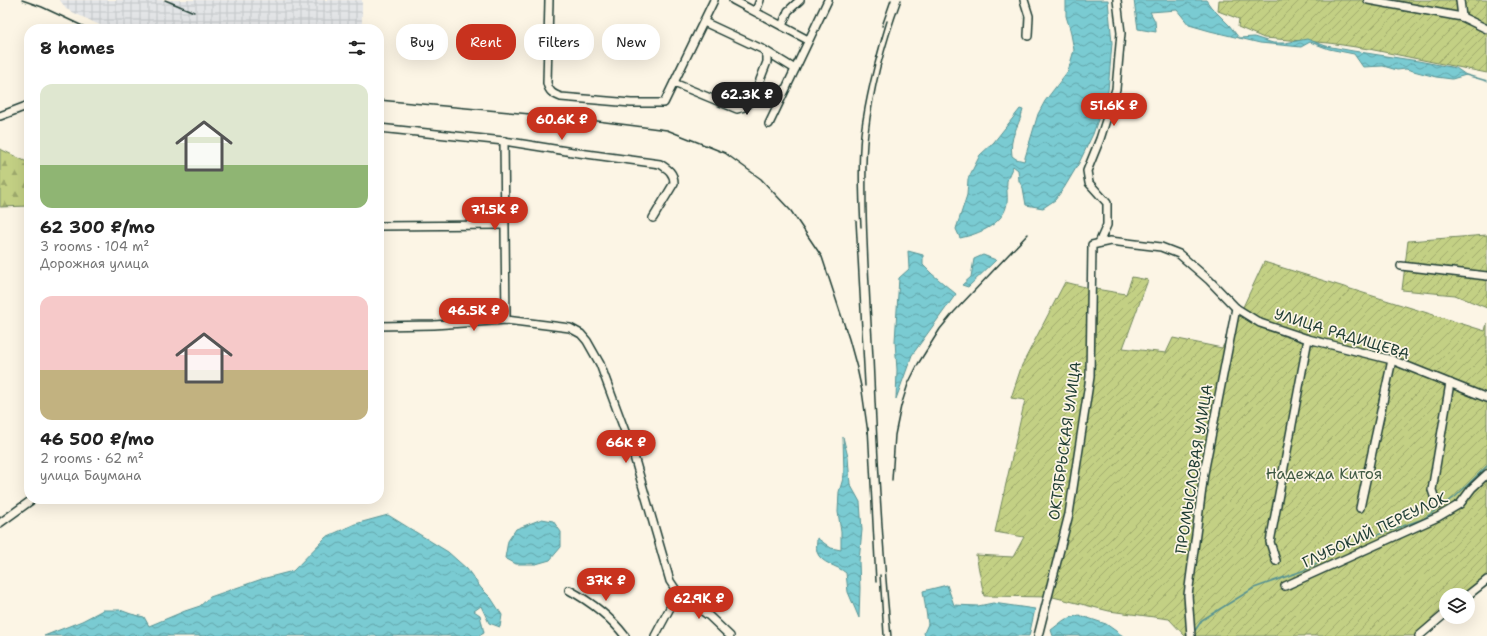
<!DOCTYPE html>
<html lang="en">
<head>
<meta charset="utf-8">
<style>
  :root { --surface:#fff; --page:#f6f6f6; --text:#222; --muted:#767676; --accent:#c8321e }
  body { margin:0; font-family:"Shantell Sans",sans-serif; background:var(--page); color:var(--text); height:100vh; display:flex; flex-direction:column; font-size:15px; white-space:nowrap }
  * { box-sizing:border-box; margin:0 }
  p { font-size:13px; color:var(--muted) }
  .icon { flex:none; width:22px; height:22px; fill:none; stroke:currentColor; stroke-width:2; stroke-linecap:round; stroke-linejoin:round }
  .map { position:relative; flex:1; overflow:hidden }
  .details { position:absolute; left:24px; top:24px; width:360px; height:480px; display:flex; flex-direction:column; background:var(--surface); border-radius:16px; box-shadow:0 4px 16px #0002 }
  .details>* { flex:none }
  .hud { position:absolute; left:396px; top:24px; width:380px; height:36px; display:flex; gap:8px }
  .controls { position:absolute; left:1439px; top:588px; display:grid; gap:8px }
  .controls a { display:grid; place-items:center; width:36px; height:36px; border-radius:50%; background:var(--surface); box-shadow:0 4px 16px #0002; font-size:20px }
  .price { position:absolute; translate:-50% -34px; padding:0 9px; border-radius:14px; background:var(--accent); color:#fff; font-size:13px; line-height:26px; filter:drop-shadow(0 1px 2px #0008) }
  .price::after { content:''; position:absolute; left:50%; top:24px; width:12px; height:9px; margin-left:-6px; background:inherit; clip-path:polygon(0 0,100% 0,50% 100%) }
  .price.active { background:#222; color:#fff }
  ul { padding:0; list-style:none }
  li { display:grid; align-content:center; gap:8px; height:212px; padding:0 16px }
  li span { display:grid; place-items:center; height:124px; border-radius:12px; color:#555 }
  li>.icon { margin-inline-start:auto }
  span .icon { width:72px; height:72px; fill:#fffc; stroke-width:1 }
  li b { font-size:17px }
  h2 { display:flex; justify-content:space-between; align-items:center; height:48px; padding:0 16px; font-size:17px }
  .chip { padding:0 14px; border-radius:16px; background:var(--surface); box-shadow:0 4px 16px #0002; font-size:14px; line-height:36px }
  .chip.active { background:var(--accent); color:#fff }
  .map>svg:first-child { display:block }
  .industrial { fill:url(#industrial-grid) }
  .forest { fill:url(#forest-firs); stroke:#71865c }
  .garden { fill:url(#garden-furrows); stroke:#71865c }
  .water { fill:url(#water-waves); stroke:#569293 }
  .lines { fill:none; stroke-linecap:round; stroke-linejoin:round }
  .stream { stroke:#569293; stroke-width:1.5 }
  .minor-casing { stroke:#1f3d34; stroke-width:10 }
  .minor { stroke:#fcf5e5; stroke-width:7 }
  .rail { stroke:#1f3d34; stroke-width:1.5 }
  .labels { text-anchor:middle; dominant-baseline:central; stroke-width:3.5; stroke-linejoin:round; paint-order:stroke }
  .street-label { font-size:15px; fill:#1f3d34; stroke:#fcf5e5 }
  .park-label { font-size:15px; fill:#405a44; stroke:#fcf5e5 }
</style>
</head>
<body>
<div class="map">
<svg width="1487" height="636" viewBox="0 0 1487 636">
  <defs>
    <pattern id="industrial-grid" width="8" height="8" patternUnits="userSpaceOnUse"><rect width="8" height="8" fill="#e3e5e7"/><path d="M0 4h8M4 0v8" fill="none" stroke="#c2c5c7"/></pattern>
    <pattern id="forest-firs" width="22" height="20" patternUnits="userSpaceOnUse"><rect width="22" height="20" fill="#c3d084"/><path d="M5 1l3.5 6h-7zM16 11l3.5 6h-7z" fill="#9eaa6d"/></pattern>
    <pattern id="garden-furrows" width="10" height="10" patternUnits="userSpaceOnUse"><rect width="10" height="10" fill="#c3d084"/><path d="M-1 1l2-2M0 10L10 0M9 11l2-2" fill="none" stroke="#9eaa6d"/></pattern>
    <pattern id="water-waves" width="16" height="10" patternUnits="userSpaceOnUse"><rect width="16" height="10" fill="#7acbd2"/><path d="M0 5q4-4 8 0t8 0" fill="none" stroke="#63a6ab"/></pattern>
  </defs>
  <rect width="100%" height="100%" fill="#fcf5e5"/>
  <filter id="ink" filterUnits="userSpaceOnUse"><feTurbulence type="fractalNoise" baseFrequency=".025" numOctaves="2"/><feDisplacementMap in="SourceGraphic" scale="8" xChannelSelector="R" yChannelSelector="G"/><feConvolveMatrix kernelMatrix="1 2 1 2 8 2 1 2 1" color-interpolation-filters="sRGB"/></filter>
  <g filter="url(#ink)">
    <!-- industrial -->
    <path class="industrial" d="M60,0h302v29h-254l-42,-20z"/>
    <!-- forest -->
    <path class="forest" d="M0,149l29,14v43l-29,1z"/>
    <!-- garden -->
    <g class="garden">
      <path d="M1219,0h268v73l-118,-24 -40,-6 -65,-5 -26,-11 1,-8 -21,-8z"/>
      <path d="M1487,235v73l-32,-13 -53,-5 6,-49z"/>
      <path d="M1264,262l221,69 2,-8v263l-19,14v-5h-22v22l-26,19h-235l-16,-17 -60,-8 -56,-14 -69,-1 -8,-41 37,2 11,-20 -29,-5 30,-132 -14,-2 11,-33 43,-83 24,6 37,6 6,-17 16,3 -25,68 43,5 7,-15 49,10 14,-26z"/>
    </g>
    <!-- water -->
    <g class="water">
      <path d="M1066,0h42l4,43 -4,48 -15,43 -14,29 -15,25 -9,12 -12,8 -17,-3 -3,-17 -4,-7 -1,-11 -5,-4c-2,5 -5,10 -6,15 -1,7 1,15 0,22 -3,21 -28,31 -47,35l-4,-9 11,-34 1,-16 12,-24 14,-13 26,-33 3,1c-5,19 -14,26 -11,46l4,3 8,2 14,-47 7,-13 23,-30 6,-21 -4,-21 -4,-13z"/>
      <path d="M1134,0h72l5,7 18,18 10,13 15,-1 19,6h12l22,-4 19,7 27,5 65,10 38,7 10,7 -14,4 -16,-2 -30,-8 -9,1 -14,-4 -20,1 -9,-13 -25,-5 -19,-7 -9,5 -41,-4 -50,-12 -21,-6 -12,-15 -27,2 5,9 1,11 -18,-3z"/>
      <path d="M908,251l15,4v10l9,9 24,20 -44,61 -16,44 1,-29 -2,-29 4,-63 10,-9z"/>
      <path d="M983,255l13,5 -28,27 -6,-2 9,-8 3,-18z"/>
      <path d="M843,437l5,20 2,27 10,18 2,28 -3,31 1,27 -1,30 -11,-26 -2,-19c-9,-8 -25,-9 -29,-21 -1,-4 0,-10 0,-14l14,10 10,2v-18l-3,-20 1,-20 5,-17z"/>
      <path d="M388,515l60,37 19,17 14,19 10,10 11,17 -2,12 -11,-4 -8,-17 -7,5 6,4 4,18 -5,3h-435l38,-15 21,-11h17l11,4 13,3 5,9 36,-15 15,-5 10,-9 52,-18 31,-8 33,-34 29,-13z"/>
      <path d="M542,519l11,2 8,11v15l-11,13 -14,4h-20l-11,-6 3,-17 8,-12z"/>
      <path d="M947,585l7,20 24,1 15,-3 42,6 -6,27h-104l-1,-3 4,-9 -5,-33z"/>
      <path d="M1079,615l27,9 17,12h-70l-2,-6 13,-10z"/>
    </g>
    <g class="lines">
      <!-- stream -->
      <g class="stream">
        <path d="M1466,75l21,6"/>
        <path d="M1194,632l8,-12 52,-32 51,-18 38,-23 80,-28 32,-22 32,-31"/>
      </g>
      <!-- minor casing -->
      <g class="minor-casing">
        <g id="minor">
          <path d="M549,0l-2,83c2,9 6,11 14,14l70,6h33l50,-103"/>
          <path d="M733,0l75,40"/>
          <path d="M1024,0l5,16 -1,20"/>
          <path d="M1368,0l94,17 25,12"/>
          <path d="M1460,0l2,17"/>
          <path d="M756,11l4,-11"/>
          <path d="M704,22l60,28 31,19"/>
          <path d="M782,26l6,-15 12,-11"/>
          <path d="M674,83l63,26c8,-1 12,-4 16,-11l14,-36v-6l-3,-6"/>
          <path d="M0,116l29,-11"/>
          <path d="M769,124l59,-124"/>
          <path d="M379,128l125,13 75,12 81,11c8,5 14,9 14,19l-21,35"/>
          <path d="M504,141l2,179"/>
          <path d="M379,226l125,-1"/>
          <path d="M1099,243l8,-18v-22l-18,-20 -2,-12 13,-32 16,-50 5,-56 -4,-33"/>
          <path d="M1401,266l86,10"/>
          <path d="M379,326l55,-1 72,-5 64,8 11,6 6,7 13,23 33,89 37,128 8,12 31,23 21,20"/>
          <path d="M1437,505l-5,-15 18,-107"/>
          <path d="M1360,508l32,-148"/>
          <path d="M0,523l33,-24"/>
          <path d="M1276,561l-6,-19 38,-203"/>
          <path d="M1285,586l153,-69 22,-13 12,-16 15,-14"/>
          <path d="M569,590c22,12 40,25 56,46"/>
          <path d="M1468,595l19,-15"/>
          <path d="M655,636l23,-43"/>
          <path d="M1038,636l31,-122 21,-137 2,-132 18,-4 51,6 18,7 30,26 27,28 24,15 48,16 84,21 95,38"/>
          <path d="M1191,636l-3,-41 16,-122 32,-165"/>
          <path d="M1419,636l27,-23"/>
        </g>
      </g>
      <!-- minor -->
      <use href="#minor" class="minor"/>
      <!-- rail -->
      <g class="rail">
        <path d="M22,0l20,7 47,22"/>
        <path d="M165,0l29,12"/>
        <path d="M882,26l9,-26"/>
        <path d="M379,100l195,18 93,12 58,23 36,26 30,32 31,46 27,82 8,29 5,23 6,42"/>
        <path d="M856,221l9,165"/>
        <path d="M861,227c-2,-31 -3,-63 0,-94 5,-38 15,-76 26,-112"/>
        <path d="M868,428l8,154"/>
        <path d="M892,480l3,-45 6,-29 7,-22 10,-20 22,-35 14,-17 74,-78"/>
        <path d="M880,575l4,61"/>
        <path d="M891,636c-9,-93 -14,-186 -18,-280 -3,-50 -6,-101 -7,-151 0,-24 -1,-47 2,-71 5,-46 17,-91 33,-134"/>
      </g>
    </g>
  </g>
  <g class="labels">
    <!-- street labels -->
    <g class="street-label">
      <text transform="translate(1342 334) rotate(17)">УЛИЦА РАДИЩЕВА</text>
      <text transform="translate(1065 441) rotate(-82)">ОКТЯБРЬСКАЯ УЛИЦА</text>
      <text transform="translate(1194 469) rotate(-81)">ПРОМЫСЛОВАЯ УЛИЦА</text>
      <text transform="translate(1375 530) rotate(-25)">ГЛУБОКИЙ ПЕРЕУЛОК</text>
    </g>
    <!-- park labels -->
    <g class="park-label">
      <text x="1324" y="474">Надежда Китоя</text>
    </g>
  </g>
</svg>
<div class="controls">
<a><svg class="icon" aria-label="layers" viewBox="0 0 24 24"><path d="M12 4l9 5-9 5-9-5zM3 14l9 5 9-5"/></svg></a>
</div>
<b class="price active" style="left:747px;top:116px">62.3K ₽</b>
<b class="price" style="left:1114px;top:127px">51.6K ₽</b>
<b class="price" style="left:562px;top:141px">60.6K ₽</b>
<b class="price" style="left:495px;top:231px">71.5K ₽</b>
<b class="price" style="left:474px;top:332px">46.5K ₽</b>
<b class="price" style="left:626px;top:464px">66K ₽</b>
<b class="price" style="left:606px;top:602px">37K ₽</b>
<b class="price" style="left:699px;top:620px">62.9K ₽</b>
<div class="hud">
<a class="chip">Buy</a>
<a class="chip active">Rent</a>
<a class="chip">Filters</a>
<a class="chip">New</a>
</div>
<section class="details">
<h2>8 homes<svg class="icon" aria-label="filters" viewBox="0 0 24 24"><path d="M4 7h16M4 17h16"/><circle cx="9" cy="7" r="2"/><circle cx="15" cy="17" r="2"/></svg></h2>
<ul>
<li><span style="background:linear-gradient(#dfe7d0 65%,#8fb573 0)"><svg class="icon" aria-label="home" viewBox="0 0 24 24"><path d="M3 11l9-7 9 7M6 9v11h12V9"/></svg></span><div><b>62 300 ₽/mo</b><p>3 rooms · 104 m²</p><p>Дорожная улица</p></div></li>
<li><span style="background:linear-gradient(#f6c9c9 60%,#c2b280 0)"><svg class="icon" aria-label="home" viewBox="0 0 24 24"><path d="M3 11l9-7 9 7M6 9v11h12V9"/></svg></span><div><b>46 500 ₽/mo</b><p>2 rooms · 62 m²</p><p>улица Баумана</p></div></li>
</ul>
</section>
</div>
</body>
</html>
